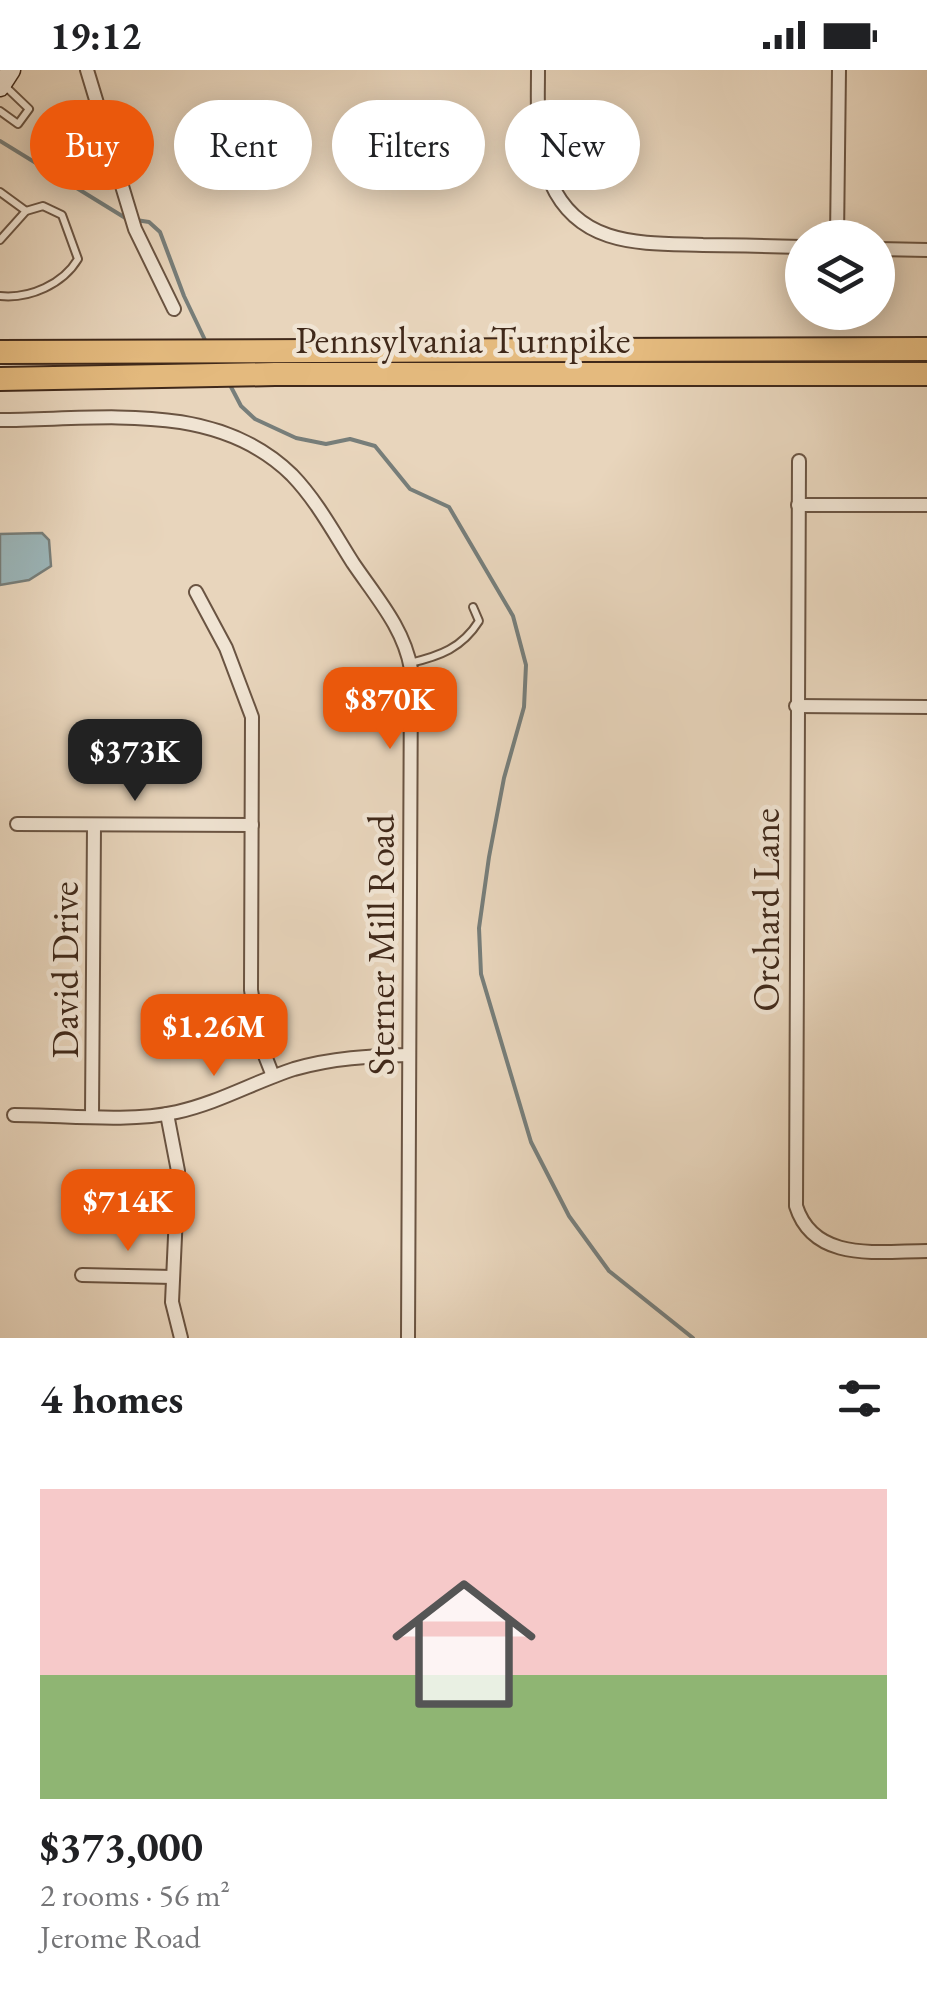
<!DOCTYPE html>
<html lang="en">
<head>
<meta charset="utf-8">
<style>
  :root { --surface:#fff; --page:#f6f6f6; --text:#202124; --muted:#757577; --accent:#ea580c }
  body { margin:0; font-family:"EB Garamond",serif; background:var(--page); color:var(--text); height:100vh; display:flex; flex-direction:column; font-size:38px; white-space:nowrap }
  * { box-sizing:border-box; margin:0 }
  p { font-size:32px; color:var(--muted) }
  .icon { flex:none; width:55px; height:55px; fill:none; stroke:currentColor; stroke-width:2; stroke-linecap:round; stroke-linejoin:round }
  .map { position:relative; height:1268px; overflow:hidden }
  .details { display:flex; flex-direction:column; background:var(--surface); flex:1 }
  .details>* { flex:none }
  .guide { position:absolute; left:30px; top:30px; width:868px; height:90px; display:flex; gap:20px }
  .controls { position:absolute; left:785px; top:150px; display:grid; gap:20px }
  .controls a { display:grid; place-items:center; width:110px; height:110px; border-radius:50%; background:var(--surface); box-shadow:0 5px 25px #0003; font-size:50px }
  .price { position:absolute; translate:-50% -85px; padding:0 22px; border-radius:20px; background:var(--accent); color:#fff; font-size:32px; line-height:65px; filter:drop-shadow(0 2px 5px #0008) }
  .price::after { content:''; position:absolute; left:50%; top:60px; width:30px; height:22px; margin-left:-15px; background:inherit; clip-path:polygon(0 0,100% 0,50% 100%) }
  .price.current { background:#222; color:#fff }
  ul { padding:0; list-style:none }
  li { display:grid; align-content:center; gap:20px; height:530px; padding:0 40px }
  li span { display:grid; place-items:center; height:310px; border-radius:0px; color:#555 }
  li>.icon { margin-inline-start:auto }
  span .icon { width:180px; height:180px; fill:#fffc; stroke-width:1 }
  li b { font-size:42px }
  h2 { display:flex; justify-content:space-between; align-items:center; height:120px; padding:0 40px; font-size:42px }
  .tag { padding:0 35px; border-radius:45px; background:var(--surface); box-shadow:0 5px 25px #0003; font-size:35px; line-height:90px }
  .tag.current { background:var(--accent); color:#fff }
  .status { display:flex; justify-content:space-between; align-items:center; height:70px; padding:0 50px; background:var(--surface); direction:ltr }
  .status svg { height:28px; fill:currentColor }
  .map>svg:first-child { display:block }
  .water { fill:#9bb6ba; stroke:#777e7a; stroke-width:2.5 }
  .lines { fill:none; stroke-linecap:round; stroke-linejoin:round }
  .stream { stroke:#777e7a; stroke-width:4 }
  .service-casing { stroke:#6a5442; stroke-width:10 }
  .minor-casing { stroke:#6a5442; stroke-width:16 }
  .secondary-casing { stroke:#40291a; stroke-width:21 }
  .motorway-casing { stroke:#40291a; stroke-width:26 }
  .service { stroke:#f0e4d3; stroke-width:6 }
  .minor { stroke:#f0e4d3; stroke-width:12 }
  .secondary { stroke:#f0e4d3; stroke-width:18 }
  .motorway { stroke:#e4ba7e; stroke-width:22 }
  .labels { text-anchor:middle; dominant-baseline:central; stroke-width:9; stroke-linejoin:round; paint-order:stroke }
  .street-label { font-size:38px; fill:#40291a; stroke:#f0e4d3 }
</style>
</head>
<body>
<div class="status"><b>19:12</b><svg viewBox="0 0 49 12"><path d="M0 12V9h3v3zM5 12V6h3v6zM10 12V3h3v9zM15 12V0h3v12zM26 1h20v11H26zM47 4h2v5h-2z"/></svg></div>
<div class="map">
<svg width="927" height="1268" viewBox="0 0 927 1268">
  <rect width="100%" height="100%" fill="#e8d5bc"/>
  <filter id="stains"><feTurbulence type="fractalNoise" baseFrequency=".002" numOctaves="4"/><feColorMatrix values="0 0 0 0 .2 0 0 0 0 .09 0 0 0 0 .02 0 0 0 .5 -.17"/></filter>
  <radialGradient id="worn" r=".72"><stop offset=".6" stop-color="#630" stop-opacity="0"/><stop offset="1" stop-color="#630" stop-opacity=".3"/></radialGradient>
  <!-- water -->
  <path class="water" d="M42,463l7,7 2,26 -22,14 -29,5v-51z"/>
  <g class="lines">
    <!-- stream -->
    <g class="stream">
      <path d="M0,71l127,78"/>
      <path d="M136,150l13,2 11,10 24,64 21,44"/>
      <path d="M229,313l12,23 14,13 41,19 30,6 24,-5 25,7 35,43 39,18 64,109 13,49 -2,42 -20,71 -15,79 -10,71 2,46 50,168 38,74 40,55 84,67"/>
    </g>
    <!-- service casing -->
    <g class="service-casing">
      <g id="service">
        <path d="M0,41l18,13 11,-15 -24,-23"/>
        <path d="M0,122l26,19"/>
        <path d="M0,170l26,-29 17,-5 19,9 16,44c-15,25 -48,40 -78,37"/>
        <path d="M410,593c30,-7 52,-15 69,-42l-6,-14"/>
      </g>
    </g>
    <!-- minor casing -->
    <g class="minor-casing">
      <g id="minor">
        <path d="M87,0l48,159 39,80"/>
        <path d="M538,0c0,38 -3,77 13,113 29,65 93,60 152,62 33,0 66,1 99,2"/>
        <path d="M837,168l2,-168"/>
        <path d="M878,179l49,1"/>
        <path d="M0,350c99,0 215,-21 292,55 25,26 42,58 61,88 23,34 51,65 58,106l-3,669"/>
        <path d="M799,391l-3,745c18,57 83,45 131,45"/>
        <path d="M798,435h129"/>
        <path d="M196,522l30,56 26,69 -1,273 9,53 13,33"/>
        <path d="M796,636l131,1"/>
        <path d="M17,754l235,1"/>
        <path d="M167,1044l11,57 -6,131 9,36"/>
        <path d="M14,1045c51,0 113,8 163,-3 41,-9 77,-30 117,-43 38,-11 76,-13 115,-14"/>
        <path d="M92,1045l2,-289"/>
        <path d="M82,1205l91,2"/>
      </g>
    </g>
    <!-- secondary casing -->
    <g class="secondary-casing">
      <path id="secondary" d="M0,17l11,-17"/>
    </g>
    <!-- motorway casing -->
    <g class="motorway-casing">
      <g id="motorway">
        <path d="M0,282l927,-3"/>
        <path d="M0,309l275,-5h652"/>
      </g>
    </g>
    <!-- service -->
    <use href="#service" class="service"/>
    <!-- minor -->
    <use href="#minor" class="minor"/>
    <!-- secondary -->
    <use href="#secondary" class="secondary"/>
    <!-- motorway -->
    <use href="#motorway" class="motorway"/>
  </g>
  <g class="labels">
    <!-- street labels -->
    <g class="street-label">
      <text x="463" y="269">Pennsylvania Turnpike</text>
      <text transform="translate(765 840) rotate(-90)">Orchard Lane</text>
      <text transform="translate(380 875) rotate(-90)">Sterner Mill Road</text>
      <text transform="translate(64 900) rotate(-90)">David Drive</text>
    </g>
  </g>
  <rect width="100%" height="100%" filter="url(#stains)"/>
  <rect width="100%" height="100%" fill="url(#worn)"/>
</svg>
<div class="controls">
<a><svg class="icon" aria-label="layers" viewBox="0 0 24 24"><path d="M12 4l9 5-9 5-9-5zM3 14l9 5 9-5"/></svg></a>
</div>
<b class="price" style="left:390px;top:682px">$870K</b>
<b class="price current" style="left:135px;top:734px">$373K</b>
<b class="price" style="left:214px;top:1009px">$1.26M</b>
<b class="price" style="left:128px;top:1184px">$714K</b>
<div class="guide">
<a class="tag current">Buy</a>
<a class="tag">Rent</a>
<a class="tag">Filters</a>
<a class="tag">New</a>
</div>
</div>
<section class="details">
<h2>4 homes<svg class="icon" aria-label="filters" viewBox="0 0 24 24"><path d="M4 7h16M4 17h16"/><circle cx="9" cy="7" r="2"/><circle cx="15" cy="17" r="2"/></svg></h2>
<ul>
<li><span style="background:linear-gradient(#f6c9c9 60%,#8fb573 0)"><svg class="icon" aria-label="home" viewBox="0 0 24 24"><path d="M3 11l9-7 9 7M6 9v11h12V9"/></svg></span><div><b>$373,000</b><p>2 rooms · 56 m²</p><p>Jerome Road</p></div></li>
</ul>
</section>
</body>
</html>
